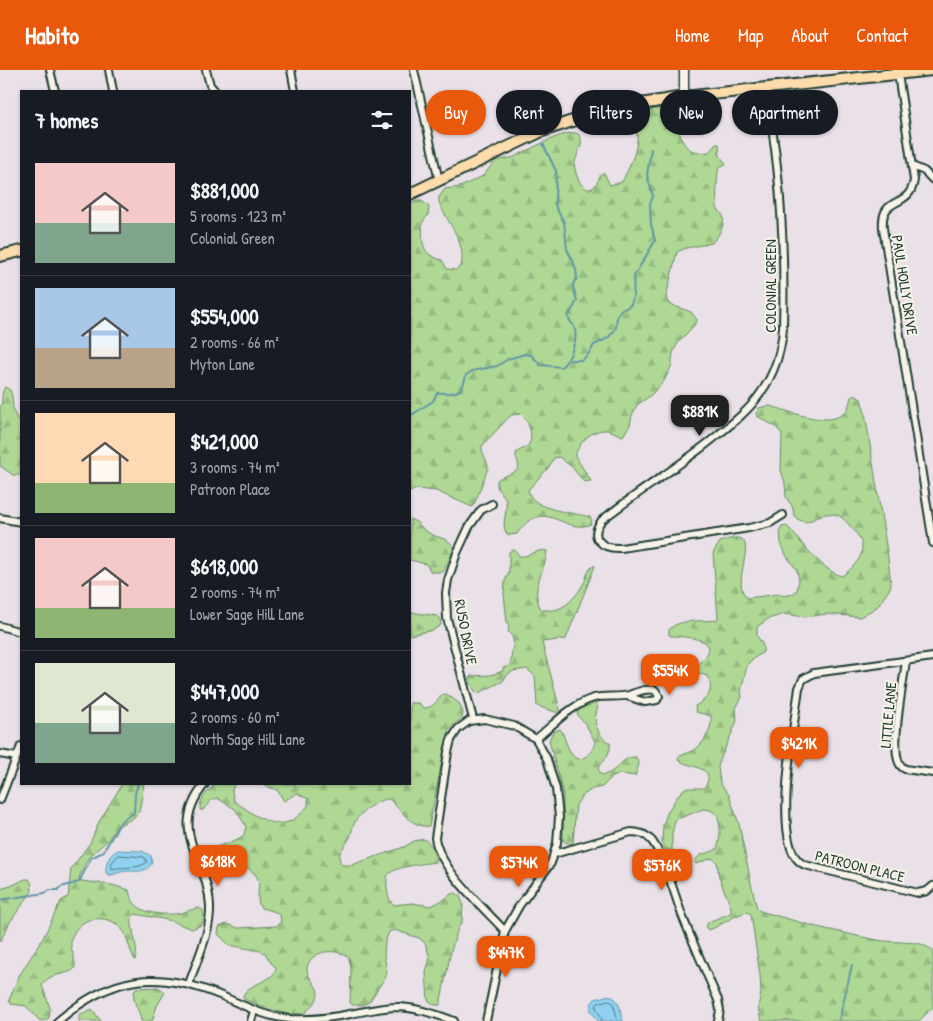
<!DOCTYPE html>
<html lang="en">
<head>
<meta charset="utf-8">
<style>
  :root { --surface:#171b24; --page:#20242c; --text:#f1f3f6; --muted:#9ea1a6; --line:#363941; --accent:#ea580c }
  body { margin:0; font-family:"Patrick Hand",sans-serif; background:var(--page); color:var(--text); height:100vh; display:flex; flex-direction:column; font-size:19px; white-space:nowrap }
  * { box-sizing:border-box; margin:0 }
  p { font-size:16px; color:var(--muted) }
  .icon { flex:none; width:28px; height:28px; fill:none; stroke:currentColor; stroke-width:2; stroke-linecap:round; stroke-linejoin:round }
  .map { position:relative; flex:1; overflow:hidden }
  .panel { position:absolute; left:20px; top:20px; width:391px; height:695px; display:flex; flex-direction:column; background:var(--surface); border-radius:0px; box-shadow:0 1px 4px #0004 }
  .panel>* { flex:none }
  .guide { position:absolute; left:426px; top:20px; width:431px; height:45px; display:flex; gap:10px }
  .price { position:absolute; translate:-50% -42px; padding:0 11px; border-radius:10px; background:var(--accent); color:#fff; font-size:16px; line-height:32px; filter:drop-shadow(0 1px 2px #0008) }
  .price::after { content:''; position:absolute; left:50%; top:30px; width:15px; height:11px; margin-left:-8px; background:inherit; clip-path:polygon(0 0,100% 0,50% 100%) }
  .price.active { background:#222; color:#fff }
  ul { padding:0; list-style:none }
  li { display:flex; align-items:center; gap:15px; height:125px; padding:0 15px }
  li+li { border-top:1px solid var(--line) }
  li span { display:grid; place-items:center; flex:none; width:140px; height:100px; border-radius:0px; color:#555 }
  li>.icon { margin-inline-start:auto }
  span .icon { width:60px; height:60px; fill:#fffc; stroke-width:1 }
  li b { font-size:21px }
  h2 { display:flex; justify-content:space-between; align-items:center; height:60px; padding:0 15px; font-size:21px }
  .tag { padding:0 18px; border-radius:22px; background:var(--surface); box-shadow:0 1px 4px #0004; font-size:18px; line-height:45px }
  .tag.active { background:var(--accent); color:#fff }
  header { display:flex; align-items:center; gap:30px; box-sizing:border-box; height:70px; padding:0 25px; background:var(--accent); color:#fff }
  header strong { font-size:24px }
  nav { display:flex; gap:28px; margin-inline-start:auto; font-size:18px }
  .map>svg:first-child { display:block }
  .forest { fill:url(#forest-firs); stroke:#678a64 }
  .water { fill:#90d1f1; stroke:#6396a5 }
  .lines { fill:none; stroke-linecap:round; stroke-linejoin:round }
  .shore { stroke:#4c7880; stroke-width:1 }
  .stream { stroke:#6396a5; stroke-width:2 }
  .minor-casing { stroke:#1f3d34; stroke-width:10 }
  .tertiary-casing { stroke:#1f3d34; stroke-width:11 }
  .primary-casing { stroke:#1f3d34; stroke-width:14 }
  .minor { stroke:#f7f3e8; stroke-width:6 }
  .tertiary { stroke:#f7f3e8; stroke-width:8 }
  .primary { stroke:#fddcac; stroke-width:10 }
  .labels { text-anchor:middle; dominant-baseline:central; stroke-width:4; stroke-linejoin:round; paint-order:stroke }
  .street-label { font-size:15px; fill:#1f3d34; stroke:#f7f3e8 }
</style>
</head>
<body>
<header>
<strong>Habito</strong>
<nav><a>Home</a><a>Map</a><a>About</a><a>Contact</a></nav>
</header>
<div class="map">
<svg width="933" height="951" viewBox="0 0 933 951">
  <defs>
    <pattern id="forest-firs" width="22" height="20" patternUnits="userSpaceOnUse" patternTransform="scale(1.25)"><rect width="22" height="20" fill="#afd895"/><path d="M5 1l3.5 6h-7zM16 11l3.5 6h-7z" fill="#96ba81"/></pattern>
  </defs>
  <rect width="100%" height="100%" fill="#eae1e8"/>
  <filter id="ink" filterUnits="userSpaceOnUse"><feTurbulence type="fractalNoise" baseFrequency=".02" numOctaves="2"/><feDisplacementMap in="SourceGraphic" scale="10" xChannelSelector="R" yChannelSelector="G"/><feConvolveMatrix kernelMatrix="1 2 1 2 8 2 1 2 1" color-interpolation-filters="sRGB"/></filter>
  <g filter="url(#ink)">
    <!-- forest -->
    <g class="forest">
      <path d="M667,37l7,4c7,21 4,45 35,41l7,-8h3l1,12 6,8 -7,3c-2,5 -3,36 -2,40 1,4 3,4 5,7 5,9 -4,23 -10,29l-26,5 -9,4 -11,45 3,7 22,8 6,8v2l-19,21 -4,7 -2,8v7l-8,16 -14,15 -13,9 -5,10 -2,10 -7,11c-5,-2 -11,-5 -16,-6 -16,-1 -28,13 -32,26l16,25 -7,1 -12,-15 -13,-10 -5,1 -6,10 -20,22c4,21 45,22 62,27l2,3 -1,4c-27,12 -47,-30 -74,10l-8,1 -3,-2c-5,-11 2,-21 0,-32 -1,-9 -11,-8 -9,-21 7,-5 15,-5 21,-11 2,-6 -3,-10 -2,-16 4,-4 10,-4 13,-9 5,-8 -1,-25 -8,-30l-9,1 -4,3 -26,28c-1,7 6,14 6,22l-12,32 -4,7 -36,-16 -20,-2 -6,3v-287l6,-4h6l7,6 -1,8 -6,8c1,20 -2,31 20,37l5,9 9,1 5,-4c6,-24 -14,-43 -22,-64v-5l6,-8 15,-2 23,-11 12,-15c6,-2 13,-2 19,-4 11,-5 55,-30 64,-23 10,9 -6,23 -3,35 4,20 18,30 25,6l4,-2 6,12 12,-3c7,-14 13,-26 15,-41 1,-8 -3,-15 0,-24l14,-7z"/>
      <path d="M5,317l5,3c5,12 0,17 7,29l4,1v55h-8l-13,-9v-59c4,-6 0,-13 5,-20z"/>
      <path d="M855,325l6,4 4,14 23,145 3,27 -2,5 -12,17 -17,10 -33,-3 -22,3 -21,-3 -16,5 -11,8v9c4,6 7,8 6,16l-14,10 -3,8 -5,21 1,6 -6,11 1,13 -17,39 -2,7 2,16 9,12 10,29 12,59 6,25 3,3 53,15 49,11 21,4 36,2 14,7v57l-14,14h-158l-3,-14 3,-14 -1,-18 -9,-61 -4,-2c-13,3 -25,13 -38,18l-3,-2 2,-6 23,-9v-6l-12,-30 -2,-15 -5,-4 -16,6 -1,-2c3,-10 15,-8 22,-13 4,-13 4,-22 0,-35l-7,-4 -7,-1 -28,11 -3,14v17l-6,1 -4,-10 1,-17 5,-14 11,-17 6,-6h19c15,-22 -15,-20 -26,-28l1,-4c5,-2 14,-4 18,-8 8,-6 16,-22 14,-32l-15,-4 -1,-6c13,-7 20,-16 12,-30l-12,-4 -2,-2 1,-3c35,-26 0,-30 -23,-31l-2,-1v-5c9,-12 34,-8 48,-10l1,-2 -5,-65 7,-11c4,-1 10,-4 15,-4 26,-2 -7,48 13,60l31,-4 5,2 9,-2 4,-4 2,-10 -2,-10 -11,-15 -5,-12 -1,-13 2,-3 5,-1c14,15 35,45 55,50l3,-2c19,-16 24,-29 5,-48 -5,-6 -10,-12 -19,-12 -12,-1 -14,5 -25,8l-7,-2 -4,-3 -3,-11 -6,-9 -1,-14 -4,-13 1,-36 -6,-7 -19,-11 -1,-3 3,-5c3,-1 7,-2 11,-2 18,4 65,26 78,2 1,-3 2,-7 3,-11z"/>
      <path d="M410,449c10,4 9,7 16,12 10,8 21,5 29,17l-12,24h-12l-5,-8 -16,-4z"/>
      <path d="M512,480h3l4,6c10,2 18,-8 28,-5 -1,19 -18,38 -6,58 20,6 34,-10 43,-26 3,-7 3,-12 9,-17h2l-29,73 -24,3 18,68 -1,3 -22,-7 -2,-30 -8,-7 -14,2 -6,4 -4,6 -22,11 -5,1 -6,-11v-5l1,-1 20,-1 12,-4v-3c11,-3 7,-8 9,-17 2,-8 3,-13 -4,-19l1,-6 -2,-4 -3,-28 1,-13 4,-10v-19z"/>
      <path d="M410,542l27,4 3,2 1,7 -8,5 -23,5z"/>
      <path d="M446,624l13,9 4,9 -1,6 -13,11 -3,12 -17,85c-16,3 -29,-17 -40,-27 -11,0 -29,13 -34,23 -3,5 -3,10 -5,15 -4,10 -16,16 -8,28h9l53,-18 10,-6 10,-2c6,3 12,15 11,23 -10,2 -41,4 -47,13 -2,3 -1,8 -1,12 1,7 1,13 7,18l18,-2 19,3 14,-7 6,-5 5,-1 4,3 3,8 -1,18 -4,6 -7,23 -11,54h-6l-6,-5 -2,-28 4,-14 -5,-15 -6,-5 -25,-8 -5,2 -4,10 -1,13 3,16 -1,5 -17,26 -6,3h-10l-3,-2 1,-35 -2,-10c-12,-11 -39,-8 -42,10 -1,9 11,17 11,25 0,7 -8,15 -13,20 -19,4 -43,-6 -61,-14l-1,-3c5,-14 32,-13 33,-29l-5,-4 -6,-10 -5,-2 -31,-6 -11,-11 1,-7 8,-3 11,4 39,-2 4,-5 -1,-6 -7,-4 -12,-3c-7,-9 1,-24 -4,-31 -3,-5 -10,-9 -15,-13l-14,2 -15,8c-8,-3 -9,-13 -10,-21 13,-8 29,-9 41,-18l2,-9 -11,-17 -18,-11 -7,3 -7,9h-3c-1,-10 8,-20 16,-26h18l-2,7 2,10c17,11 38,30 59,19 5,-3 11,-10 15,-14v-7l-11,-6 -13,8 -7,-11 -17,-6h150v-81h8l6,5c10,0 12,-7 18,-13z"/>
      <path d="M595,633l3,4c-6,14 -1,29 12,36 2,10 -7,18 -12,25l3,7c16,0 19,-19 35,-18l3,7 -4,12 -15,-2 -9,4 -9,9 -10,2 -10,7 -6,9 -3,38 -4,1 -4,-2 -2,-2v-46l-13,-50 -1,-4 4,-8 7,-3c6,6 9,38 25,28 6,-4 9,-9 10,-16 -3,-5 -6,-10 -8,-15 -4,-6 -8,-6 -10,-14l8,-5z"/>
      <path d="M122,714h22l-5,28 -7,7 -15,7 -9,14 -20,18 -8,17 -1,4 3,2 30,4 17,5c3,23 27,25 47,24 8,-1 15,-5 23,-6l4,2 1,9 -3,6 -9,4 -24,-9 -33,-6 -3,3c-2,13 8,31 3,43 -5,-8 -6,-17 -10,-26 -8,-15 -26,-19 -41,-12 -6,4 -12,11 -13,19 -1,9 5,17 4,27 -8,9 -24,3 -33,17l8,23 -1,10 -6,3 -4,-1 -13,-14 -15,-2 -2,-4 10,-24 24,-38 18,-37 7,-4 3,-28 19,-26 9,-21z"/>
      <path d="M25,809h4l2,3 1,9 -22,31 -10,20v-53l11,-3z"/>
      <path d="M158,917l7,5 -8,14 -5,15h-11c-1,-12 -12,-22 -5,-33z"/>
      <path d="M92,939l9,12h-22v-6z"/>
    </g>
    <!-- water -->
    <g class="water">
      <path d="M118,780l24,1 9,5 1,7c-8,13 -20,6 -31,9 -5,1 -6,3 -11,3l-4,-2c-1,-9 3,-19 12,-23z"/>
      <path d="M609,925c11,4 11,15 14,26h-25l-7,-10v-7l4,-5z"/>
    </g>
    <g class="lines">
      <!-- shore -->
      <g class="shore">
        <path d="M119,785l25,2 3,5c-9,8 -24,4 -35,7l-1,-5z"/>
        <path d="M602,951c0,-7 -6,-9 -6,-15l2,-3 10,-3 5,3 5,18"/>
      </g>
      <!-- stream -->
      <g class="stream">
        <path d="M570,290h12c5,-4 9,-9 12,-15 12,-6 14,-5 22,-17 1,-8 -1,-12 6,-19 16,-2 10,-21 12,-33l21,-35 -4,-17 -1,-20 3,-8 -6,-21 4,-26"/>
        <path d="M410,346l23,-15 4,-8c5,-1 8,1 13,0 12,0 14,-9 16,-18l6,-4 25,-5 11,-7 17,-5 6,1 10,10 20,2c9,-6 18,-30 13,-40 -2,-5 -5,-6 -6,-10l9,-16 -4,-15 1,-4 3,-3 -1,-9 -3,-9 -6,-12 -3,-27 -8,-14 -1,-5 1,-32 -13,-27"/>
        <path d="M0,830l45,-7 5,-3h8l3,-3 18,-5 12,-24 12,-6 19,-32 12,-7 1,-19 3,-10"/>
        <path d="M839,951l13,-56"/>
      </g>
      <!-- minor casing -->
      <g class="minor-casing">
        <g id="minor">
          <path d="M50,0l5,21"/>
          <path d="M109,0l4,21"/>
          <path d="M206,0l4,15 5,6"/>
          <path d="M291,0l4,21"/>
          <path d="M414,0l25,111"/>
          <path d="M898,4l16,106c-4,30 -34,14 -31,48l50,315"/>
          <path d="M765,18c16,79 20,159 18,239 -1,23 -9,48 -23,67 -11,16 -26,28 -41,40 -37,31 -79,56 -117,86 -14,18 0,29 19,28l128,-20 21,-5 13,-8"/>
          <path d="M912,96l12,5 9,9"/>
          <path d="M0,448l21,4"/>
          <path d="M0,556l21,6"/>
          <path d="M933,587l-119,16 -11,6 -4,9c-5,39 -23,134 -5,167 3,5 6,8 11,10l113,28 9,-2 6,-5"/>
          <path d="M906,591c-3,23 -14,78 -8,99 1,4 3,7 7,9l28,4"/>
          <path d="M473,649l-26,-101 -1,-25 2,-13 9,-27 12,-26 12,-17 11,-6"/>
          <path d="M536,669c17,-14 36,-35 58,-41 11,-3 24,0 35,-3 9,-3 16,-7 26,-5l4,6 -2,4 -12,2 -18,-6"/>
          <path d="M0,684l16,3"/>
          <path d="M0,730l21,-54"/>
          <path d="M554,784l77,-22c9,0 15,2 21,9 13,18 22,52 30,74 11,28 24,57 36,85l2,10 -2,11"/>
          <path d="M189,914c8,-25 22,-51 21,-78 -2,-48 -44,-74 -5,-122"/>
          <path d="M58,951c54,-46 99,-52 164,-25 23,10 43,21 68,23 20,1 41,-1 60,-5 16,-3 32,-7 49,-7 19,1 37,7 55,14"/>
          <path d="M251,951l3,-10"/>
          <path d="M486,951l19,-90 14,-25 32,-43 6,-20 2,-26 -3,-28 -9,-30 -11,-20 -22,-13 -29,-7 -16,2 -11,8 -7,11 -3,12 -13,86c5,32 48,69 70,93"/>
        </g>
      </g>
      <!-- tertiary casing -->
      <g class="tertiary-casing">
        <path id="tertiary" d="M684,0v27"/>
      </g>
      <!-- primary casing -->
      <g class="primary-casing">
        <g id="primary">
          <path d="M410,124l132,-63 49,-16 25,-7 68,-11 248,-27"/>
          <path d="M0,186l21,-5"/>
        </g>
      </g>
      <!-- minor -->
      <use href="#minor" class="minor"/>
      <!-- tertiary -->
      <use href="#tertiary" class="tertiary"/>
      <!-- primary -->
      <use href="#primary" class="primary"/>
    </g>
  </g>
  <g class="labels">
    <!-- street labels -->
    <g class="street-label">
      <text transform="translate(905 215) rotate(81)">PAUL HOLLY DRIVE</text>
      <text transform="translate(770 216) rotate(-90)">COLONIAL GREEN</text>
      <text transform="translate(466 562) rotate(79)">RUSO DRIVE</text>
      <text transform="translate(888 645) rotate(-85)">LITTLE LANE</text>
      <text transform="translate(860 796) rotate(14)">PATROON PLACE</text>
    </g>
  </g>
</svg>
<b class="price active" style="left:700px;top:367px">$881K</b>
<b class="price" style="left:670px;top:626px">$554K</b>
<b class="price" style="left:799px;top:699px">$421K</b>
<b class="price" style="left:218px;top:817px">$618K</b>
<b class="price" style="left:519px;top:818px">$574K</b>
<b class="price" style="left:662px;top:821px">$576K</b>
<b class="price" style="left:506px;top:908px">$447K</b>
<div class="guide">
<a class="tag active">Buy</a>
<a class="tag">Rent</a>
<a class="tag">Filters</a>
<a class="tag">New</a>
<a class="tag">Apartment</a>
</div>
<section class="panel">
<h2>7 homes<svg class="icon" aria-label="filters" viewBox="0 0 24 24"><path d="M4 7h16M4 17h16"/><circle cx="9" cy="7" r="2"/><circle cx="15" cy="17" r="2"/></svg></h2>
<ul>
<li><span style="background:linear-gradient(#f6c9c9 60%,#7fa58c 0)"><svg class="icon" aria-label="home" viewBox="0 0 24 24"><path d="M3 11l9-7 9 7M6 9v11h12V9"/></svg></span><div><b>$881,000</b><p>5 rooms · 123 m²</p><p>Colonial Green</p></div></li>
<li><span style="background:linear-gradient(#a9c7e8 60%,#b9a48a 0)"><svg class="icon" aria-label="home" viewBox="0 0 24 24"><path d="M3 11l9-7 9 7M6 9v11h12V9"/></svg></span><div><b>$554,000</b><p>2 rooms · 66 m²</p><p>Myton Lane</p></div></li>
<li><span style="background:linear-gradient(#ffd9b3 70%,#8fb573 0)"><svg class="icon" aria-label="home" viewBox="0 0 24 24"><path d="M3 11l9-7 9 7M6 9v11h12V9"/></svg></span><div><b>$421,000</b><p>3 rooms · 74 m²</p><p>Patroon Place</p></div></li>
<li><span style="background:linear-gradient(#f6c9c9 70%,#8fb573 0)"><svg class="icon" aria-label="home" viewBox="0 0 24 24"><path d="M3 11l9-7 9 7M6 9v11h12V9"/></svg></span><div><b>$618,000</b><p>2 rooms · 74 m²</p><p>Lower Sage Hill Lane</p></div></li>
<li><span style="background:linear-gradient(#dfe7d0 60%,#7fa58c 0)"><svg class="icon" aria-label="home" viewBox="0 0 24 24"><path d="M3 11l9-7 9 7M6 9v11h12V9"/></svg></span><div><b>$447,000</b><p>2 rooms · 60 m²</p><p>North Sage Hill Lane</p></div></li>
</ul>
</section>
</div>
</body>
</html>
